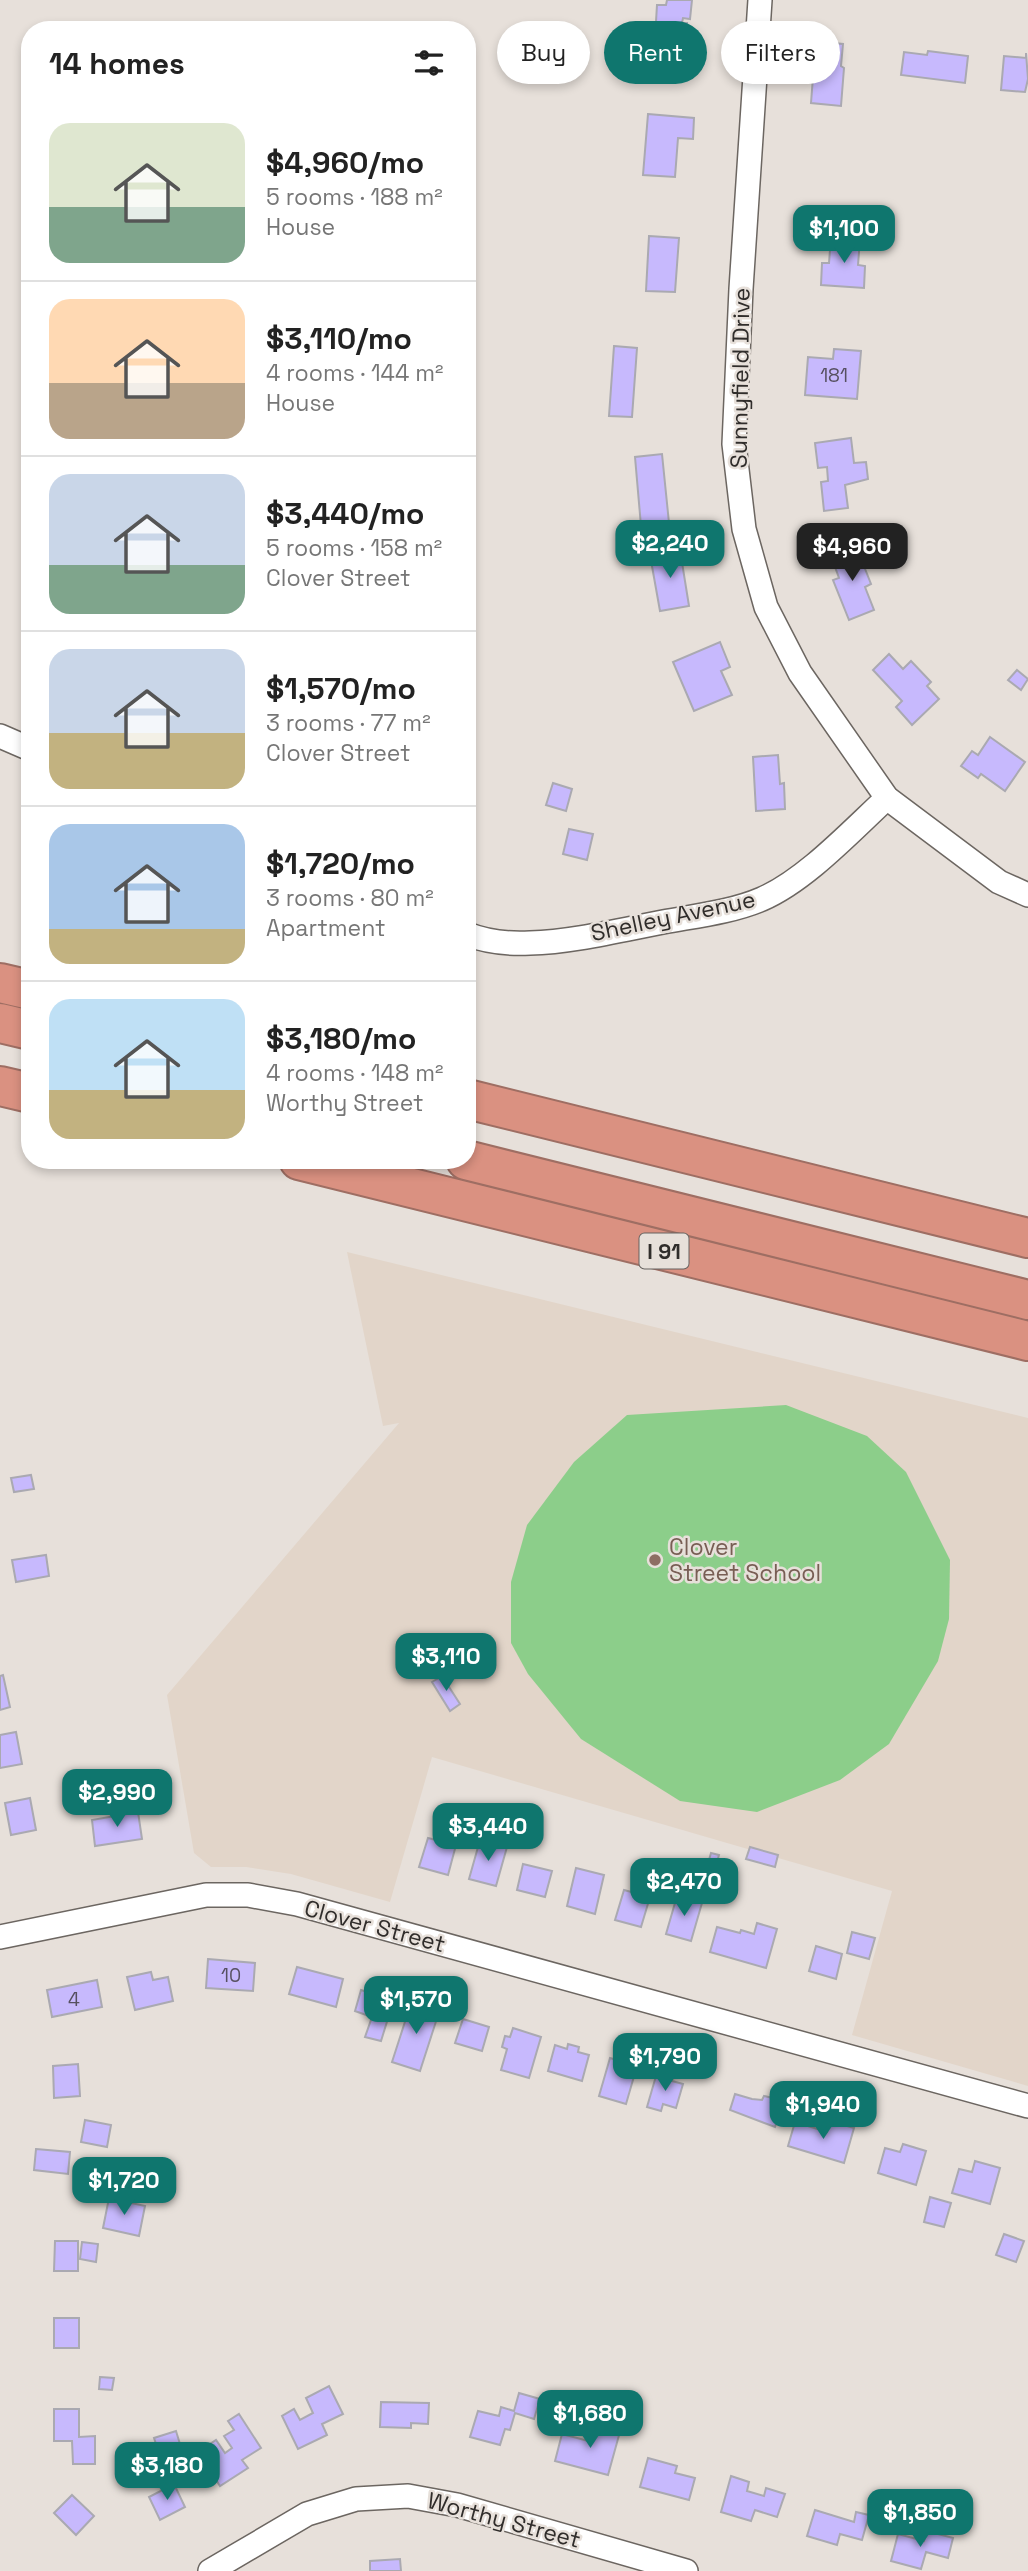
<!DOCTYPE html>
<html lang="en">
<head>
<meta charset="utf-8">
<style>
  :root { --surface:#fff; --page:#f6f6f6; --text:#222; --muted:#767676; --line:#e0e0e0; --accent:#0f766e }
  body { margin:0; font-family:"Space Grotesk",sans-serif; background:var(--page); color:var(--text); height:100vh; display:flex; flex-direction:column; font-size:26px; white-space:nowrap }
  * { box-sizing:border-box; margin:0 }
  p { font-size:23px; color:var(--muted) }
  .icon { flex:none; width:38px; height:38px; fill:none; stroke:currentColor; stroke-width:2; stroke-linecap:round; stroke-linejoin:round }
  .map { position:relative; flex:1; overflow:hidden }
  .panel { position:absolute; left:21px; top:21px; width:455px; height:1148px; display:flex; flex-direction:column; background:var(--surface); border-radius:28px; box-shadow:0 4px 10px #0003 }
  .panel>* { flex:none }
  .hud { position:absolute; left:497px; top:21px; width:425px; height:63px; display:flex; gap:14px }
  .price { position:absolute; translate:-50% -60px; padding:0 16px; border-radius:14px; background:var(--accent); color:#fff; font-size:23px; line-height:46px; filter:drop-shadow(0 2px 4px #0008) }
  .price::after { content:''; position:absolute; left:50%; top:42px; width:21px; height:16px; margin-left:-10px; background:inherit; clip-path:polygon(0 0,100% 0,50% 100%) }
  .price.selected { background:#222; color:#fff }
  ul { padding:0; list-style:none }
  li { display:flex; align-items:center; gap:21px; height:175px; padding:0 28px }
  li+li { border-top:2px solid var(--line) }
  li span { display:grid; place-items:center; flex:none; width:196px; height:140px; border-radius:21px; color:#555 }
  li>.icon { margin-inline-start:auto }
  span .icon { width:84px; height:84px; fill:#fffc; stroke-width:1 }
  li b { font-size:30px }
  h2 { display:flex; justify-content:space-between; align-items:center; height:84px; padding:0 28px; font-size:30px }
  .tag { padding:0 24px; border-radius:32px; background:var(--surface); box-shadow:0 4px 10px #0003; font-size:24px; line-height:63px }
  .tag.selected { background:var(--accent); color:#fff }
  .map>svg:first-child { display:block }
  .built { fill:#e2d5c9 }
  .green { fill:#8cce8a }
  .building { fill:#c7b9fd; stroke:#aaa9b1; stroke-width:2 }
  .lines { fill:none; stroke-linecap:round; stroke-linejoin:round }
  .street-casing { stroke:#6c6661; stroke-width:26 }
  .highway-casing { stroke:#9e6e63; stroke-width:42 }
  .street { stroke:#fff; stroke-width:23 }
  .highway { stroke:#da9181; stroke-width:38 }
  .education-dot { fill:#8d6e63; stroke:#e7e0da; stroke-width:2.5 }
  .labels { text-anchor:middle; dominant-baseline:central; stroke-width:5; stroke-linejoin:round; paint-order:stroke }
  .number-label { font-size:19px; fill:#565060 }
  .shield { fill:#e7e0da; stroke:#676360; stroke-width:2 }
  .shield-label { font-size:21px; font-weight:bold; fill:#302d2b }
  .street-label { font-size:23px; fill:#302d2b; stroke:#e7e0da }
  .education-label { font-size:23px; fill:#785e54; stroke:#e7e0da; text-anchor:start }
</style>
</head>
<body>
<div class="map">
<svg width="1028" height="2571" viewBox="0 0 1028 2571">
  <rect width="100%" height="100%" fill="#e7e0da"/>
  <!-- built -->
  <path class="built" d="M347,1252l681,166v668l-176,-51 40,-144 -460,-134 -42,145 -99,-28 -45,-7h-35l-17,-14 -27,-158 232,-272 -16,3z"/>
  <!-- green -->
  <path class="green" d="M786,1405l81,31 39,36 44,88 -1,59 -11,42 -49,83 -49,36 -83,32 -77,-11 -99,-62 -53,-65 -17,-31v-61l16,-57 47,-63 53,-47z"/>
  <!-- building -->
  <g class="building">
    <path d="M667,0h25l-2,19 -7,-1 -1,5h5l-1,17 -31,-2 2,-33h9z"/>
    <path d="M821,42l22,2 -2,22 3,2 -3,38 -30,-3 3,-39 5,1z"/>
    <path d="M928,51l40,5 -3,27 -64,-8 3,-23 23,3z"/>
    <path d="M1026,53l2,26 -3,13 -24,-2 3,-34 22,2z"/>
    <path d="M648,114l46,4 -1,21 -15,-1 -3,39 -32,-2z"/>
    <path d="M649,236l30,2 -4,54 -29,-1z"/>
    <path d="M831,237l29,2 -2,26 7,1 -1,22 -43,-3 1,-22h7z"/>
    <path d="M614,346l23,2 -5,69 -23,-1z"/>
    <path d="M834,349l27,2 -4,48 -52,-4 3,-38 25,2z"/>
    <path d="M851,438l3,25 12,-1 2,17 -23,6 3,23 -24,3 -3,-29 7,-1 -1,-14 -9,1 -3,-25z"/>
    <path d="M662,454l7,69 -28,3 -6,-69z"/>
    <path d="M856,546l15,38 -6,3 9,23 -25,10 -16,-40 6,-2 -8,-22z"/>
    <path d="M680,550l9,56 -29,5 -10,-56z"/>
    <path d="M720,642l10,25 -9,4 11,24 -38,16 -21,-49z"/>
    <path d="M889,654l14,15 8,-8 20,21 -4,4 12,13 -27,26 -16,-18 6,-6 -29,-31z"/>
    <path d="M1017,670l11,9 -7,11 -13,-10z"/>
    <path d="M990,737l35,25 -20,29 -24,-17 -3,4 -17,-12 11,-15 6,4z"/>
    <path d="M778,755l2,29 4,-1 1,26 -29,2 -3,-54z"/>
    <path d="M553,783l19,6 -6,22 -20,-6z"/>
    <path d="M569,829l24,5 -6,26 -24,-6z"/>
    <path d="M31,1475l3,14 -20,3 -3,-14z"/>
    <path d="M46,1555l3,21 -33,6 -4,-22z"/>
    <path d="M3,1675l7,32 -10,3v-34z"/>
    <path d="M442,1676l18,28 -10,7 -18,-29z"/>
    <path d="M16,1732l6,32 -22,4v-33z"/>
    <path d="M30,1798l6,32 -25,5 -6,-32z"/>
    <path d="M138,1812l4,27 -47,7 -3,-26z"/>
    <path d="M428,1838l28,7 -8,30 -29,-8z"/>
    <path d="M480,1840l27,7 -11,39 -27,-7z"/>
    <path d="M750,1847l28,8 -3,12 -29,-8z"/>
    <path d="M711,1853l8,2 -4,14 -8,-2z"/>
    <path d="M523,1864l29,7 -7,26 -28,-7z"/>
    <path d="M576,1868l28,7 -9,39 -28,-8z"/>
    <path d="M624,1890l26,7 -9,30 -26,-7z"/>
    <path d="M677,1896l25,7 -11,38 -25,-7z"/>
    <path d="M757,1923l20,6 -11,39 -56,-16 7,-25 23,6 1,-3 13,4z"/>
    <path d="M852,1932l23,6 -6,21 -22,-6z"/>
    <path d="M816,1946l26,8 -6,25 -27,-8z"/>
    <path d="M208,1959l47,4 -2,28 -47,-3z"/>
    <path d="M297,1967l46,12 -7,28 -47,-13z"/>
    <path d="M151,1972l2,8 15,-3 5,24 -38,9 -8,-33z"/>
    <path d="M97,1980l5,27 -50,10 -5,-27z"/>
    <path d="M376,1987l9,3 -2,5 11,4 -13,42 -16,-4 7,-20 -17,-6 6,-21 13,4z"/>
    <path d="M412,2000l28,9 -20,62 -28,-9z"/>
    <path d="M463,2019l26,8 -7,24 -27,-8z"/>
    <path d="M513,2028l28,9 -12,41 -28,-8 6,-21 -5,-2 3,-11 5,1z"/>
    <path d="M568,2044l11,3 -1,5 11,3 -7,26 -34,-10 7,-26 12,4z"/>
    <path d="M610,2058l27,8 -11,38 -27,-8z"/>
    <path d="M78,2064l2,32 -26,2 -1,-32z"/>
    <path d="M665,2075l8,2 -1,4 11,3 -7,24 -13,-4 -2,7 -14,-4 9,-31 8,3z"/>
    <path d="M735,2094l17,5 10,1 2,-4 9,2 -2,4 11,4 -7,21 -45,-17z"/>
    <path d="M85,2120l26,5 -4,22 -26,-5z"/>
    <path d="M830,2121l24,7 -10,35 -56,-17 7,-24 32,10z"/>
    <path d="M903,2144l23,7 -10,34 -38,-12 7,-25 15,4z"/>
    <path d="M36,2149l34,3 -2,22 -34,-4z"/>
    <path d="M975,2161l25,7 -10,36 -38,-11 7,-24 13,3z"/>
    <path d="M930,2197l21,6 -7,24 -20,-5z"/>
    <path d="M109,2198l36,8 -6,30 -36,-8z"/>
    <path d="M1004,2234l20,7 -8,21 -20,-7z"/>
    <path d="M55,2241h23v30h-24z"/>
    <path d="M82,2242l16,2 -2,18 -16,-3z"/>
    <rect x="54" y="2318" width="25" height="30"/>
    <path d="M100,2377l14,1 -2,12 -13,-1z"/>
    <path d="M329,2386l14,28 -21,10 5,11 -29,14 -16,-33 12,-7 6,11 13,-7 -7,-15z"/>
    <path d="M519,2393l21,6 -6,20 -19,-6 -5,17 -5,-1 -5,16 -30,-8 8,-26 21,5 2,-9 13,4z"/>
    <path d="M381,2402l48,1 -1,21 -17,-1v5l-31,-1z"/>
    <path d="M54,2409h25v28l16,-1v28h-22l-1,-23h-18z"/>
    <path d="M239,2414l22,34 -19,12 6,8 -28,18 -22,-34 18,-12 9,13 7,-5 -8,-12 10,-6 -6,-9z"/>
    <path d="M597,2422l24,6 -13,47 -53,-14 7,-27 30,8z"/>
    <path d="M176,2431l7,23 -22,5 -7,-21z"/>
    <path d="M648,2458l29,8 -2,7 20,5 -6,22 -49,-13z"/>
    <path d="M731,2476l18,6 -2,9 17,5 2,-8 19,6 -8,23 -22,-7 -4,11 -30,-9z"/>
    <path d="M174,2484l11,23 -25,13 -11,-23z"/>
    <path d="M72,2495l22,21 -18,19 -22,-22z"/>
    <path d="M815,2510l39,12 2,-10 13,3 -7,25 -22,-6 -3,11 -30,-9z"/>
    <path d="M927,2531l26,7 -5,20 -22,-6 -5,17 -30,-8 7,-27 26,7z"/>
    <path d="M400,2559l1,12h-31v-10z"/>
  </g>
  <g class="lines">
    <!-- street casing -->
    <g class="street-casing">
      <g id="street">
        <path d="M760,0l-19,289 -7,155 10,85 22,78 34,66 87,125 112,84 29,13"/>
        <path d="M0,736l30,13"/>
        <path d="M467,934c20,8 43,10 63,9 42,-1 91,-13 133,-21 32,-6 69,-10 99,-23 44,-19 90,-69 125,-101"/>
        <path d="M0,1937l206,-42h42l49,9 731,202"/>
        <path d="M210,2571l97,-57 49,-15 52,-3 49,9 229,66"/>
      </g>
    </g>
    <!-- highway casing -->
    <g class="highway-casing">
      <g id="highway">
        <path d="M0,983l30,7"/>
        <path d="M0,1023l30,7"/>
        <path d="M0,1086l30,7"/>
        <path d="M467,1099l561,139"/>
        <path d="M299,1160l729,181"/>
        <path d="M466,1160l562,140"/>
      </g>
    </g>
    <!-- street -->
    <use href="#street" class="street"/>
    <!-- highway -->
    <use href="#highway" class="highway"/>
  </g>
  <!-- markers -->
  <circle class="education-dot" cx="655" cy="1560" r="7"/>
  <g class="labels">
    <!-- number labels -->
    <g class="number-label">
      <text x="834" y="375">181</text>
      <text x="231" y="1975">10</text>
      <text x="74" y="1999">4</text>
    </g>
    <!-- shield labels -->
    <rect class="shield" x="639.5" y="1233.5" width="49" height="35" rx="5"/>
    <g class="shield-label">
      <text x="664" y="1251">I 91</text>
    </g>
    <!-- street labels -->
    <g class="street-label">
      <text transform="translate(740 378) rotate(-89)">Sunnyfield Drive</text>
      <text transform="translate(673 916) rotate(-12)">Shelley Avenue</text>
      <text transform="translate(375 1926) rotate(15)">Clover Street</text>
      <text transform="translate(504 2520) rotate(15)">Worthy Street</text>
    </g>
    <!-- education labels -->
    <g class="education-label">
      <text x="669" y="1547">Clover<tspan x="669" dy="26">Street School</tspan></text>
    </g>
  </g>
</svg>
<b class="price" style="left:844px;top:265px">$1,100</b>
<b class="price" style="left:670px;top:580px">$2,240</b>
<b class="price selected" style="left:852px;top:583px">$4,960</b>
<b class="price" style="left:446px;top:1693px">$3,110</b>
<b class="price" style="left:117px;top:1829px">$2,990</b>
<b class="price" style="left:488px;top:1863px">$3,440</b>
<b class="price" style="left:684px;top:1918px">$2,470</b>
<b class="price" style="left:416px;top:2036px">$1,570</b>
<b class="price" style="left:665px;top:2093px">$1,790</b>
<b class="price" style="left:823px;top:2141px">$1,940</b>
<b class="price" style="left:124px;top:2217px">$1,720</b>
<b class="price" style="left:590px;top:2450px">$1,680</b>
<b class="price" style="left:167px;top:2502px">$3,180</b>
<b class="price" style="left:920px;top:2549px">$1,850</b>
<div class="hud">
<a class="tag">Buy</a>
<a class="tag selected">Rent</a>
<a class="tag">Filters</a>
</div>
<section class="panel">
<h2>14 homes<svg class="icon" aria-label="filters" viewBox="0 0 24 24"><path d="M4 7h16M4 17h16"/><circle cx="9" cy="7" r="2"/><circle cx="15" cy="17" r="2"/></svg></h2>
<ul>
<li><span style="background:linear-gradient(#dfe7d0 60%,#7fa58c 0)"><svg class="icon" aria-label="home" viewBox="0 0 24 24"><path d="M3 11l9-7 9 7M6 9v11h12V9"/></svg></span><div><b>$4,960/mo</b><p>5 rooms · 188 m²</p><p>House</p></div></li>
<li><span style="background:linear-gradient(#ffd9b3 60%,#b9a48a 0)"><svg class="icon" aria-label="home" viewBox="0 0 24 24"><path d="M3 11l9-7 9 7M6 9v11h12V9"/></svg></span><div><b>$3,110/mo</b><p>4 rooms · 144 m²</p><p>House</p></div></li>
<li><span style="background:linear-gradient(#c9d6e8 65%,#7fa58c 0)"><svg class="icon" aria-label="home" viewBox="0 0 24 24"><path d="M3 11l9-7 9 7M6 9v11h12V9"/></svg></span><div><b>$3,440/mo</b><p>5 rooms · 158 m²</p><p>Clover Street</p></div></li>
<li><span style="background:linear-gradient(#c9d6e8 60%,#c2b280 0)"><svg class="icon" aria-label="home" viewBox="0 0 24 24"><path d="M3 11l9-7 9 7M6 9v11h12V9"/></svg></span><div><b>$1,570/mo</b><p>3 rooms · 77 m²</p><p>Clover Street</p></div></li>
<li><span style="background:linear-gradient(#a9c7e8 75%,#c2b280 0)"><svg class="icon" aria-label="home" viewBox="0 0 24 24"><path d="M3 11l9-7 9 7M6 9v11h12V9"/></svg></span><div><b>$1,720/mo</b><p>3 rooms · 80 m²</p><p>Apartment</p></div></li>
<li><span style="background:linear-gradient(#bfe0f5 65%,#c2b280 0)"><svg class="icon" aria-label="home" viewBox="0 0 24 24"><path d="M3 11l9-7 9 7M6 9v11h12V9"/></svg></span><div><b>$3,180/mo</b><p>4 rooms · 148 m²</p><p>Worthy Street</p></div></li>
</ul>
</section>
</div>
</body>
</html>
